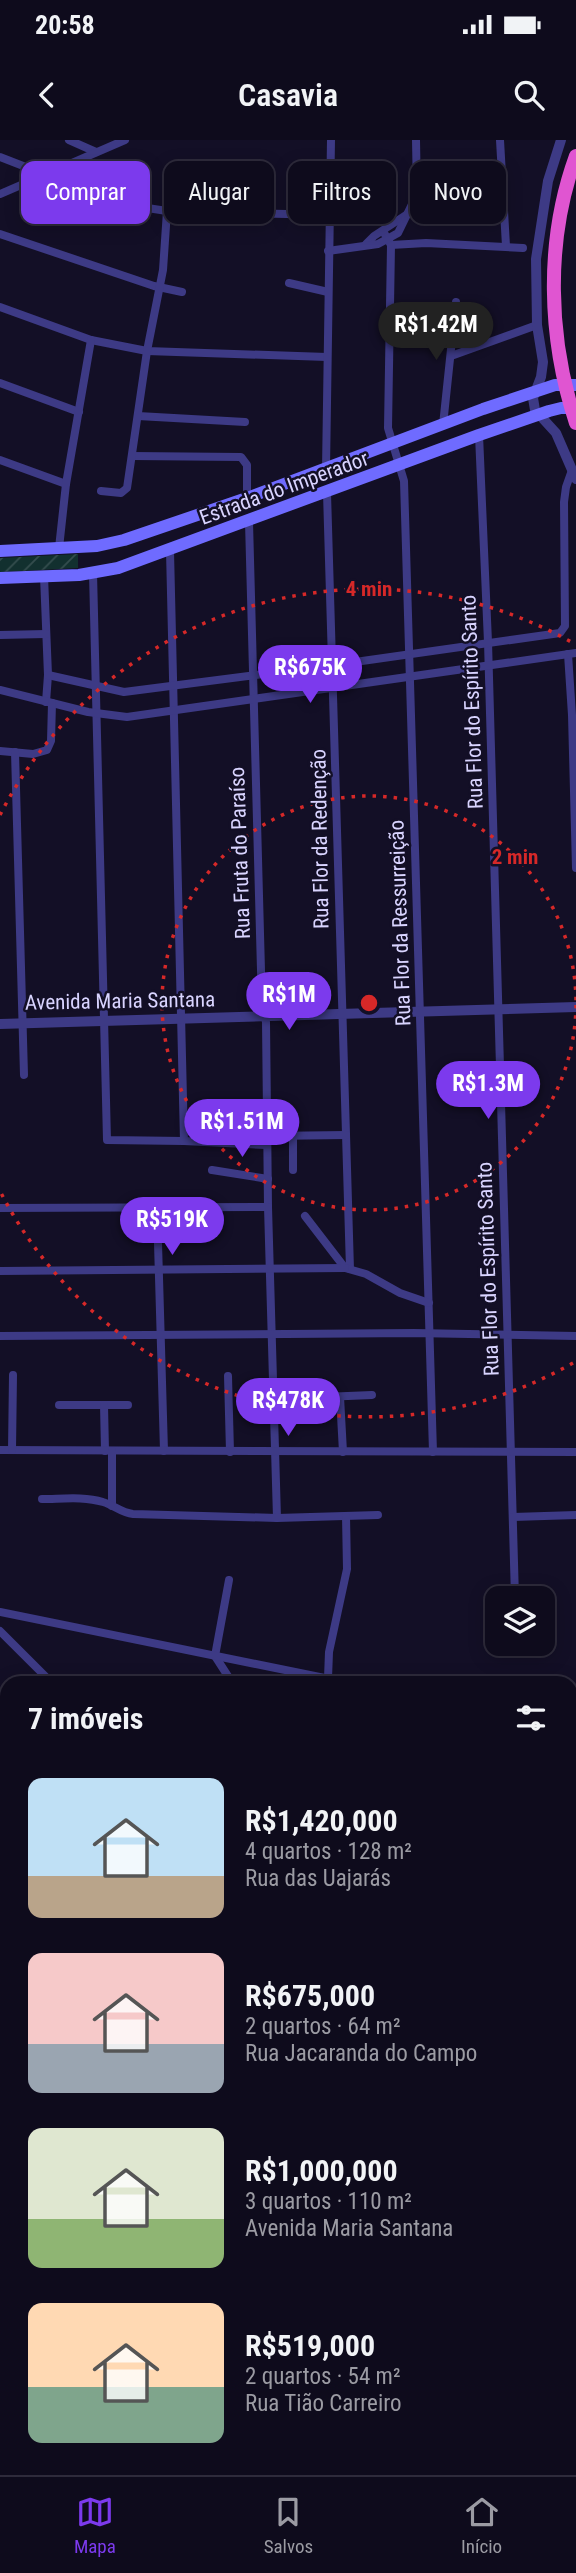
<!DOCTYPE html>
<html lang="pt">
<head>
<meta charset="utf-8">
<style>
  :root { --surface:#0e0b1c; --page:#171425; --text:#f1f3f6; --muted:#9b9ba3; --line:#2e2b3b; --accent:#7c3aed }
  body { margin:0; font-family:"Roboto Condensed",sans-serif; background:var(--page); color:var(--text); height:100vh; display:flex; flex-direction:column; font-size:26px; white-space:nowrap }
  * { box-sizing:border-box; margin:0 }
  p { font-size:23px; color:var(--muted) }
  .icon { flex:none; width:38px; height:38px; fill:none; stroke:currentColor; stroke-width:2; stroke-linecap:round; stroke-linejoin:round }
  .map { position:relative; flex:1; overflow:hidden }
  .drawer { position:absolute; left:0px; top:1536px; width:578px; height:800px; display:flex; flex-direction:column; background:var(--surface); border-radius:21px 21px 0 0; box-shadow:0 4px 18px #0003,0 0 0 2px var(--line) }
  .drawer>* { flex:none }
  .top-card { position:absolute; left:21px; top:21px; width:536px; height:63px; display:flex; gap:14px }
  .tools { position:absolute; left:485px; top:1446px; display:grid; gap:14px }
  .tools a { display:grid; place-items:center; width:70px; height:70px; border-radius:14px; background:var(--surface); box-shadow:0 4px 18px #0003,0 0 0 2px var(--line); font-size:35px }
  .price { position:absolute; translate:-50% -60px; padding:0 16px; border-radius:24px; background:var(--accent); color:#fff; font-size:23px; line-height:46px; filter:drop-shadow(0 2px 4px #0008) }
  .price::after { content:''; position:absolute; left:50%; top:42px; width:21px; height:16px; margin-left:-10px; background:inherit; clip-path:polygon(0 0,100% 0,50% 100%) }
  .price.active { background:#222; color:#fff }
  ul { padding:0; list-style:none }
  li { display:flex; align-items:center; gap:21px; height:175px; padding:0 28px }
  li span { display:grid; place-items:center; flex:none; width:196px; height:140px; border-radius:14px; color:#555 }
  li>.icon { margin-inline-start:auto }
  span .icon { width:84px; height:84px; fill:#fffc; stroke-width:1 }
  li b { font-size:30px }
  h2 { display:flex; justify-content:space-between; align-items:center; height:84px; padding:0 28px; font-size:30px }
  .tag { padding:0 24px; border-radius:14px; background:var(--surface); box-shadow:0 4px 18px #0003,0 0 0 2px var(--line); font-size:24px; line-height:63px }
  .tag.active { background:var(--accent); color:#fff }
  .status { display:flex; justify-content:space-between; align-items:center; height:49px; padding:0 35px; background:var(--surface); direction:ltr }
  .status svg { height:19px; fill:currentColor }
  header { display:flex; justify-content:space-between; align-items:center; height:91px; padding:0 28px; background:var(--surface); font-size:32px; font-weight:600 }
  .tab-bar { display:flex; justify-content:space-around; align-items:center; height:98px; border-top:2px solid var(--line); background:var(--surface); font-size:19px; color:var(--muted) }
  .tab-bar a { display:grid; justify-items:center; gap:4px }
  .tab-bar .active { color:var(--accent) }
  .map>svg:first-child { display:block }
  .garden { fill:url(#garden-furrows) }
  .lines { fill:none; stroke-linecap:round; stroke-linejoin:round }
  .minor { stroke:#3d3a85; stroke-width:8 }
  .tertiary { stroke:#3d3a85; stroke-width:10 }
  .secondary { stroke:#6f6bff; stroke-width:12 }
  .trunk-bridge { stroke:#e055d1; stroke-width:14 }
  .ring { fill:none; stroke:#d62828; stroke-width:3.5; stroke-dasharray:3.5 7 }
  .labels { text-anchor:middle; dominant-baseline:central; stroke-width:5; stroke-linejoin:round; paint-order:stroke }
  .street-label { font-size:21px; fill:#d9d4ff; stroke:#130f26 }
  .centre { fill:#d62828; stroke:#130f26; stroke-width:3.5 }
  .ring-label { font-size:21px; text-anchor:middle; font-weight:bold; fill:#d62828; stroke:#130f26; stroke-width:5; stroke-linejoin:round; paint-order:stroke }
</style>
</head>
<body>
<div class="status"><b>20:58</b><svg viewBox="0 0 49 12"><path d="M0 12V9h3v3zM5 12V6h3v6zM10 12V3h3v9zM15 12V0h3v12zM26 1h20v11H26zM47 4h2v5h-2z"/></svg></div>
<header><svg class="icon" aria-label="back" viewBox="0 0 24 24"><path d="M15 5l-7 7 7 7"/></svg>Casavia<svg class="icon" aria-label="search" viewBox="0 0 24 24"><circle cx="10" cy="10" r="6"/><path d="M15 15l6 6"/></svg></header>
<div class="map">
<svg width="576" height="2335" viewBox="0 0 576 2335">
  <defs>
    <pattern id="garden-furrows" width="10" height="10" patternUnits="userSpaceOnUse" patternTransform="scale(1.75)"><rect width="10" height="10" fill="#12302f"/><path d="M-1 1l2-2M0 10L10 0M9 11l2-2" fill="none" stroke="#344d4e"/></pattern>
  </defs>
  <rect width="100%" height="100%" fill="#130f26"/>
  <!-- garden -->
  <path class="garden" d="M78,414v14l-78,4v-14z"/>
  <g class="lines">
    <!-- minor -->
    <g class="minor">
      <path d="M69,0l27,12"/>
      <path d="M500,0l6,106"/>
      <path d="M0,17l121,47 46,7 162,4"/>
      <path d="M0,54l125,-54"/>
      <path d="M383,91l8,14 35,-2 97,5"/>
      <path d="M0,94l154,52 28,6"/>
      <path d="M366,104l8,-8 35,-23"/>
      <path d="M391,105l-3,183 16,53 29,971"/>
      <path d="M328,111l50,-7 20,-11 19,-39 -1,-54"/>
      <path d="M289,143l39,9"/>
      <path d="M0,167l91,33 56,11 180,6"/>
      <path d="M451,216l86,-31"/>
      <path d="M0,243l79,29"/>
      <path d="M138,276l107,6"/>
      <path d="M443,285l13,-123"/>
      <path d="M479,295l9,207 27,956"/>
      <path d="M132,316l109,1 6,8v33"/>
      <path d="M0,320l66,24"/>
      <path d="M326,329l5,-329"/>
      <path d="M101,351l20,2 6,-5 20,-137 16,-81 4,-59"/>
      <path d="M327,353l23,776"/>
      <path d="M249,382l13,486 4,14 2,185 9,311"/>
      <path d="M59,408l7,-64 25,-144"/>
      <path d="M170,411l14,590"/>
      <path d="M93,433l14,567 77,1 83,4"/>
      <path d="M44,436l4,99 -2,27"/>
      <path d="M0,495l46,-1"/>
      <path d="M568,514l4,61 4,153"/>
      <path d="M48,535l76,17 210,-27 226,-32 5,-7 -1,-124 2,-15 6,-17"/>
      <path d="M0,550l88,22 39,5 449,-64"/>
      <path d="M0,611l33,3 14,-4 4,-9 1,-38"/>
      <path d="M15,612l9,323"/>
      <path d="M267,996l79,-1"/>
      <path d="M212,1030l56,9"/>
      <path d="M293,1030v-34"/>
      <path d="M0,1068l268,-1"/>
      <path d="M157,1068l7,243"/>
      <path d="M305,1076l40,52 21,6 34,19 29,10"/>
      <path d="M0,1131l345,-3"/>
      <path d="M0,1196l414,-3 162,3"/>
      <path d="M228,1236l2,76"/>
      <path d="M340,1257l3,55"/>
      <path d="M275,1259l97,-4"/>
      <path d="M59,1265h69"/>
      <path d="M104,1265l1,46"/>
      <path d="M0,1310l576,2"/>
      <path d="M12,1310l1,-75"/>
      <path d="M112,1311v55"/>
      <path d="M42,1359c19,0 42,-3 61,3 11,3 18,11 30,12l144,4 101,-3"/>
      <path d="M513,1377l63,-2"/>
      <path d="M229,1440l-14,76 18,28"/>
      <path d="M0,1472l354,72"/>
      <path d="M0,1491l53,53"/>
      <path d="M328,1538l1,-26 18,-83 -1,-53"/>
      <path d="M570,1592l6,1"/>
      <path d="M0,1602l7,4"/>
      <path d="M0,1631l7,-9"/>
      <path d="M0,1910l7,1"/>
      <path d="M0,2003l7,2"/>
      <path d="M570,2061l6,1"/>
      <path d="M0,2072l7,-35"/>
      <path d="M570,2181l6,1"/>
      <path d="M570,2229l6,-4"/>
      <path d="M0,2275l7,1"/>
      <path d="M334,2329l34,4 11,-2"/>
      <path d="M449,2329l4,6"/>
      <path d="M101,2335l1,-6"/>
      <path d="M224,2335l1,-6"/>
    </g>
    <!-- tertiary -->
    <g class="tertiary">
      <path d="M561,0l-13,41 -12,78 1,66 6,37 -2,15 -8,21 2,12 21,23 20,46"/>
      <path d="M0,884l576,-17"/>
      <path d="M0,1723l7,11"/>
      <path d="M408,2329l4,6"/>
    </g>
    <!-- secondary -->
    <g class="secondary">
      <path d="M0,411l97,-5 27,-6 123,-42 236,-89 72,-24h21"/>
      <path d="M0,438l79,-3 39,-7 361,-133 70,-24 12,-3h15"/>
    </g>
    <!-- trunk-bridge -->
    <path class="trunk-bridge" d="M576,16c-31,85 -28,182 0,267"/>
  </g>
  <!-- distance rings -->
  <g class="ring">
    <path d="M576 865A207 207 0 1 1 576 861"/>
    <path d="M573 1223A414 414 0 0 1 0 1051M0 675A414 414 0 0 1 573 503"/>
  </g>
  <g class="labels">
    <!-- street labels -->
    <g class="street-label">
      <text transform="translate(284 348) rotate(-20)">Estrada do Imperador</text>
      <text transform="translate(472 562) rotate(-92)">Rua Flor do Espírito Santo</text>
      <text transform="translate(320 699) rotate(-91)">Rua Flor da Redenção</text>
      <text transform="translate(240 713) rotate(-92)">Rua Fruta do Paraíso</text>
      <text transform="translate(400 783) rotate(-92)">Rua Flor da Ressurreição</text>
      <text transform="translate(120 861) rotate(-1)">Avenida Maria Santana</text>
      <text transform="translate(488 1129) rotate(-92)">Rua Flor do Espírito Santo</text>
    </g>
  </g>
  <circle cx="369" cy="863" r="10" class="centre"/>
  <g class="ring-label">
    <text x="369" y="456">4 min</text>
    <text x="515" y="724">2 min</text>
  </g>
</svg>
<div class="tools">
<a><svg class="icon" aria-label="layers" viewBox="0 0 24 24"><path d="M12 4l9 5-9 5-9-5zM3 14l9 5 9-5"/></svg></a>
</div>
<b class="price active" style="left:436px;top:222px">R$1.42M</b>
<b class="price" style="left:310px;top:565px">R$675K</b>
<b class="price" style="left:289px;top:892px">R$1M</b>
<b class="price" style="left:488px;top:981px">R$1.3M</b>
<b class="price" style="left:242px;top:1019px">R$1.51M</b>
<b class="price" style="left:172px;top:1117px">R$519K</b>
<b class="price" style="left:288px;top:1298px">R$478K</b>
<div class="top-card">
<a class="tag active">Comprar</a>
<a class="tag">Alugar</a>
<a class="tag">Filtros</a>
<a class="tag">Novo</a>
</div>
<section class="drawer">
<h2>7 imóveis<svg class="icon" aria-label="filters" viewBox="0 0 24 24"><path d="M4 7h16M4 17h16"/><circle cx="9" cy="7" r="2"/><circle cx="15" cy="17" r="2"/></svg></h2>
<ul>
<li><span style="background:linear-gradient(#bfe0f5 70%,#b9a48a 0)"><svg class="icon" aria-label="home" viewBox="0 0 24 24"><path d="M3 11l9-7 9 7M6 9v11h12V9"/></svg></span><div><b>R$1,420,000</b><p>4 quartos · 128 m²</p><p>Rua das Uajarás</p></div></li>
<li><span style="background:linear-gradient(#f6c9c9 65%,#9aa5b1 0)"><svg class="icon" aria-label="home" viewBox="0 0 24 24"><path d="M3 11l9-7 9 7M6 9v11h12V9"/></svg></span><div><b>R$675,000</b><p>2 quartos · 64 m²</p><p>Rua Jacaranda do Campo</p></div></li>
<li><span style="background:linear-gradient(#dfe7d0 65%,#8fb573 0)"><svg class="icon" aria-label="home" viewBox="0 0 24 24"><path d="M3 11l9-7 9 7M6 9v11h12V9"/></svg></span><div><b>R$1,000,000</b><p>3 quartos · 110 m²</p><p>Avenida Maria Santana</p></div></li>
<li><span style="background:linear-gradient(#ffd9b3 60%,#7fa58c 0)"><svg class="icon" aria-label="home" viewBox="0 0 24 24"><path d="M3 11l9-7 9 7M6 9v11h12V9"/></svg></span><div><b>R$519,000</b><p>2 quartos · 54 m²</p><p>Rua Tião Carreiro</p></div></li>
</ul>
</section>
</div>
<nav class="tab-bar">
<a class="active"><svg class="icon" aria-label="map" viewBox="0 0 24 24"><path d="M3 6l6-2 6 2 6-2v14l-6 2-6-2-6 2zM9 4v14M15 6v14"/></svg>Mapa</a>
<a><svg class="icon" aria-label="saved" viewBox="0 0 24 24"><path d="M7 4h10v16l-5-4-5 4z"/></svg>Salvos</a>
<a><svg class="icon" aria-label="home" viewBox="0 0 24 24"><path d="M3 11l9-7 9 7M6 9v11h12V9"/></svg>Início</a>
</nav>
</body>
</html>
